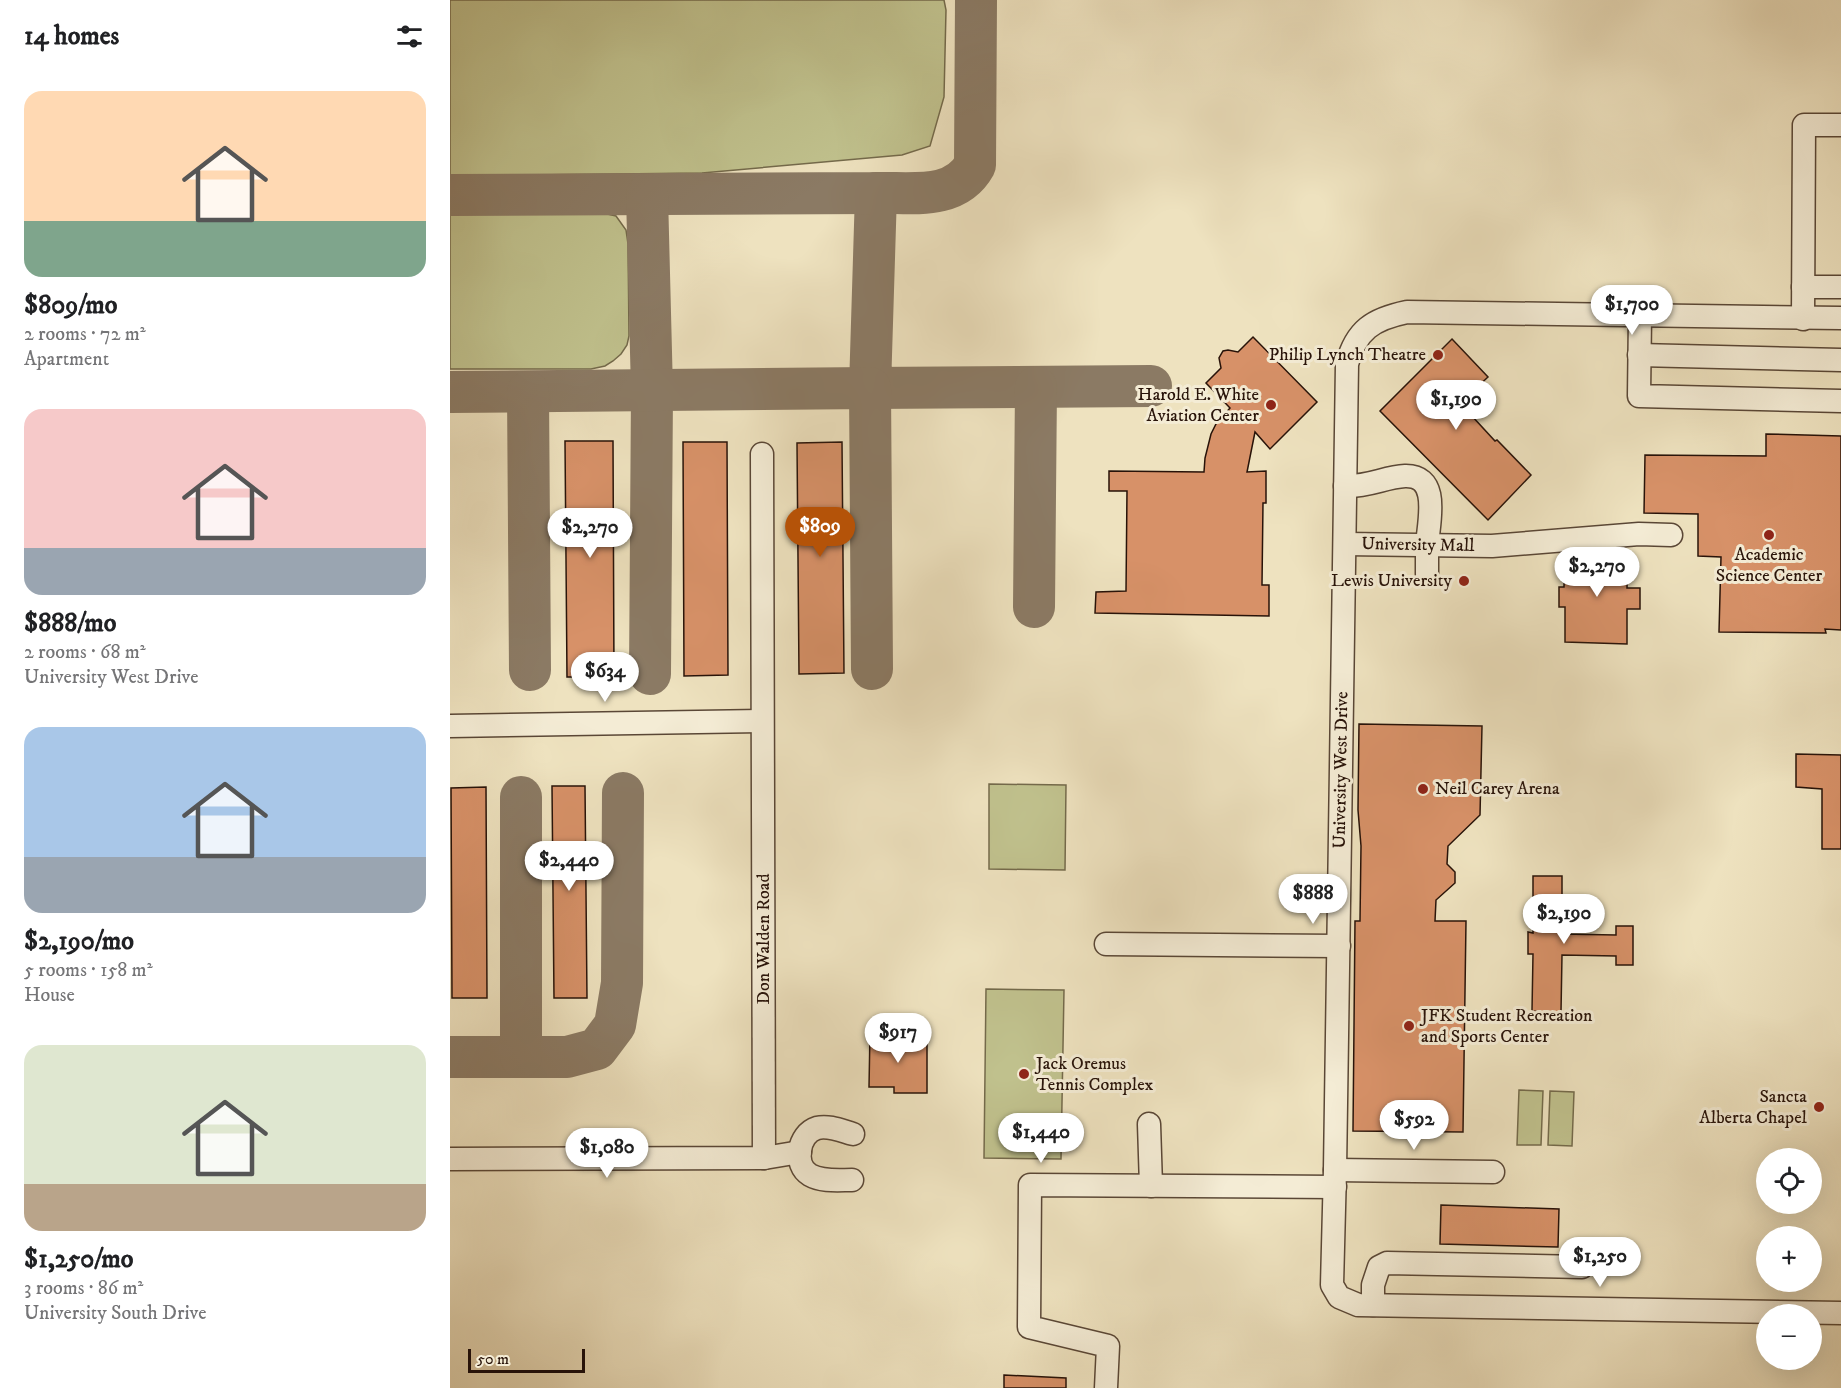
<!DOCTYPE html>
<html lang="en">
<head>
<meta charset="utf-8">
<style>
  :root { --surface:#fff; --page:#f2f2f2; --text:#202124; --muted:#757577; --accent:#b45309 }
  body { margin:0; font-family:"IM FELL DW Pica",serif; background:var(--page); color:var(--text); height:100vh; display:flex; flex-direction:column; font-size:22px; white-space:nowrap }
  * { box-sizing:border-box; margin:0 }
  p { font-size:20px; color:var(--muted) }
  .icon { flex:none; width:33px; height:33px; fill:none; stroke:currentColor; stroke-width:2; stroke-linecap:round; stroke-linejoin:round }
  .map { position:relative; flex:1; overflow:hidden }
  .panel { display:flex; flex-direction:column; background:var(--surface); width:450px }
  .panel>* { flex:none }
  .buttons { position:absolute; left:1306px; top:1148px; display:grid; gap:12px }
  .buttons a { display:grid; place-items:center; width:66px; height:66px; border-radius:50%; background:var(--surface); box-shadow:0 6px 24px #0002; font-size:30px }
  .scale { position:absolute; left:18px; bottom:15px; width:117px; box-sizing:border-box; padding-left:6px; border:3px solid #281309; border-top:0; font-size:16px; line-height:21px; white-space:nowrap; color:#281309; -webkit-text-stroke:4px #f4ecd5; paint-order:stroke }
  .price { position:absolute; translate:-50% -51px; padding:0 14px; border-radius:21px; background:#fff; color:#222; font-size:20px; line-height:39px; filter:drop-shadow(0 2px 3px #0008) }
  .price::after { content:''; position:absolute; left:50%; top:36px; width:18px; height:14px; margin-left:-9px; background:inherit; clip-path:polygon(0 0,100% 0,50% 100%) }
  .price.current { background:var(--accent); color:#fff }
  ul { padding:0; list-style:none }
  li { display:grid; align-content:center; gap:12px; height:318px; padding:0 24px }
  li span { display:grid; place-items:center; height:186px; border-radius:18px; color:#555 }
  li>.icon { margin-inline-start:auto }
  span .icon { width:108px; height:108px; fill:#fffc; stroke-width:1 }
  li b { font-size:26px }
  h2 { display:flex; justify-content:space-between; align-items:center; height:72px; padding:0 24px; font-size:26px }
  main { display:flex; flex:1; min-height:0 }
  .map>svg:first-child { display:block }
  .green { fill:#c0c18d; stroke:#746a4b; stroke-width:1.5 }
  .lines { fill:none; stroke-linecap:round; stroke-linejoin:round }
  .taxiway { stroke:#8b7a64; stroke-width:42 }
  .building { fill:#d79168; stroke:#281309; stroke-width:1.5 }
  .minor-casing { stroke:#5a4736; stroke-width:25 }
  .minor { stroke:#f4ecd5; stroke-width:22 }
  .poi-dot { fill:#8f2418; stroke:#f4ecd5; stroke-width:2 }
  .labels { text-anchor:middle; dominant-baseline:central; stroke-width:6; stroke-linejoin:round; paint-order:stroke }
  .poi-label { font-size:18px; fill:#281309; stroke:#f4ecd5; text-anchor:end }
  .street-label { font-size:18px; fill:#281309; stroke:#f4ecd5 }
</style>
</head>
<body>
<main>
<section class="panel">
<h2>14 homes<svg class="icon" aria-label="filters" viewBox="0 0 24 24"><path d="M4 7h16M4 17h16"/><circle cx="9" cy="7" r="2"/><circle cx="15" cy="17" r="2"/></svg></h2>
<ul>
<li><span style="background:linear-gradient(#ffd9b3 70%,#7fa58c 0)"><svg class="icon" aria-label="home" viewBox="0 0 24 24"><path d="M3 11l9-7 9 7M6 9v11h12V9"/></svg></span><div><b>$809/mo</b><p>2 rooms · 72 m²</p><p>Apartment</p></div></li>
<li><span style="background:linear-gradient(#f6c9c9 75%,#9aa5b1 0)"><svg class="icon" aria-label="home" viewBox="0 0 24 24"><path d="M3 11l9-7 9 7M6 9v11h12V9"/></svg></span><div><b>$888/mo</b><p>2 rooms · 68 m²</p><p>University West Drive</p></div></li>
<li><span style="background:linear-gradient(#a9c7e8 70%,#9aa5b1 0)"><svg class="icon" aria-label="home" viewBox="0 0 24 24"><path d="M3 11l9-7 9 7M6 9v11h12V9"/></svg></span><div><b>$2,190/mo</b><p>5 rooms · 158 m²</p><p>House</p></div></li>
<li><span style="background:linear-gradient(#dfe7d0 75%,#b9a48a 0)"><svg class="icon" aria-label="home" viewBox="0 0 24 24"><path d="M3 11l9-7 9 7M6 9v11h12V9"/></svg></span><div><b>$1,250/mo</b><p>3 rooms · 86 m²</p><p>University South Drive</p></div></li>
</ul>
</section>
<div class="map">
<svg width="1391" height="1388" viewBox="0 0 1391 1388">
  <rect width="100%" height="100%" fill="#eee2bf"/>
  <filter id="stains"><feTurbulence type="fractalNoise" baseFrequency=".00333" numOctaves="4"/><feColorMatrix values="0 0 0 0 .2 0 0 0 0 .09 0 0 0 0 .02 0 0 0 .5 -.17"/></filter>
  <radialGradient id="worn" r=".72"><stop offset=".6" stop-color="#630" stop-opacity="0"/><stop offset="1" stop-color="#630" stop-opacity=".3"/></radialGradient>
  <!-- green -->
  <g class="green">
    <path d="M0,0h494l2,10 -2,87 -14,49 -28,9 -200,18 -252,3z"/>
    <path d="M0,211h144l22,5 10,14 2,14 1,92 -2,9 -6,9 -8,7 -8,5 -14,3h-141z"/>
    <path d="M539,784l77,1 -1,85 -76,-1z"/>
    <path d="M536,989l78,1 -3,169 -77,-1z"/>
    <path d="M1069,1090l24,1 -2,54h-24z"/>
    <path d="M1100,1091l24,1 -2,54 -24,-1z"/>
  </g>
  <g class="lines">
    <!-- taxiway -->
    <g class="taxiway">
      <path d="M426,193l-6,195 281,-2"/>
      <path d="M0,195l426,-2c35,-1 79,8 99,-28l1,-165"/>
      <path d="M197,195l5,196 -2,283"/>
      <path d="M0,392l420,-4 2,281"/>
      <path d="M78,392l2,278"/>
      <path d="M584,607l2,-220"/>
      <path d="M0,1057h117l30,-8 18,-24 7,-42 1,-190"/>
      <path d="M71,1057v-260"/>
    </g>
  </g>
  <!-- building -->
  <g class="building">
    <path d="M803,337l64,65 -47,47 -15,-17 -8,40 19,-1v32h-3l-1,82h7v31l-174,-3 1,-21 30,-1 1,-100h-18v-20l95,1 1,-14 6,-24 5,-10 14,-16 -24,-25 15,-15 -2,-10 4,-7 5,-1 10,2z"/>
    <path d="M1002,339l36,38 -28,26 35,38 2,-1 34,35 -43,45 -108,-109z"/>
    <path d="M1316,434l75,2v194l-16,-1 1,4 -107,-1 2,-75 -23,-1v-42l-54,-1 1,-58 121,1z"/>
    <path d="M115,441h48l1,236h-47z"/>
    <path d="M233,442h44l1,233 -44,1z"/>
    <path d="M392,442l2,231 -45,1 -2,-231z"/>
    <path d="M1133,552l45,1 -1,35h13v21h-13v35l-62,-2v-35h-6v-20h5l1,-33z"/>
    <path d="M909,724l123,2 -2,89 -32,31 -1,18 8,8v11l-19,17 -1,21h31l-3,211 -110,-1 2,-210h5l1,-75 -3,-36z"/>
    <path d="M1346,754l45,1v94h-19v-60l-26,-2z"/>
    <path d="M102,786h33l2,212h-33z"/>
    <path d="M36,787l1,211h-35l-1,-210z"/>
    <path d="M1083,876h29v58l54,1v-9h17v39h-17v-9l-54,-1 -1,57h-2v7h-13v-7l-14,-1 1,-57h-5v-22l5,1z"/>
    <path d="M420,1033h29v10h28v50h-33v-6h-25z"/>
    <path d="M991,1205l118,4 -1,38 -118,-3z"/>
    <path d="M554,1375l62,3v10h-62z"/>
  </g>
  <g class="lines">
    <!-- minor casing -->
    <g class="minor-casing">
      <g id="minor">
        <path d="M1353,287h38"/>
        <path d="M1190,316l-1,80 202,5"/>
        <path d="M1391,318l-434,-6c-34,7 -51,18 -60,52l-12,806 -3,115 7,12 19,8 483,8"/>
        <path d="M1353,319l1,-194h37"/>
        <path d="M1189,355l202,5"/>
        <path d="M312,454c-1,234 3,469 2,704"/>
        <path d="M895,486c23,1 40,-9 60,-10 37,-1 23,48 22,70 0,9 0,19 0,28"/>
        <path d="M895,544l147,2 147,-12 32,1"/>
        <path d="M0,726l311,-5"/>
        <path d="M656,944l233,2"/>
        <path d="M699,1124l2,62"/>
        <path d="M0,1159l314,-1 36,-6"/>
        <path d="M885,1170l158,2"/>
        <path d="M402,1180c-13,0 -30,2 -42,-5 -17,-10 -12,-41 7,-47 12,-3 25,3 36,6"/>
        <path d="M923,1305v-20l6,-18 8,-4 195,4"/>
        <path d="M656,1388l2,-42 -79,-19 1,-142 305,2"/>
      </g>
    </g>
    <!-- minor -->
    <use href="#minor" class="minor"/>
  </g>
  <!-- markers -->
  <g class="poi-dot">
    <circle cx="988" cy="355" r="6"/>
    <circle cx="821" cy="405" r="6"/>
    <circle cx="1319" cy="535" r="6"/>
    <circle cx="1014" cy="581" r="6"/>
    <circle cx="973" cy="789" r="6"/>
    <circle cx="959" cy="1026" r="6"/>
    <circle cx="574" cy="1074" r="6"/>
    <circle cx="1369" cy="1107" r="6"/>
  </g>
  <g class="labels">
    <!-- poi labels -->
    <g class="poi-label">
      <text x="976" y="355">Philip Lynch Theatre</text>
      <text x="809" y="395">Harold E. White<tspan x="809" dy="21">Aviation Center</tspan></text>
      <text x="1319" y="555" text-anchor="middle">Academic<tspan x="1319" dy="21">Science Center</tspan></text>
      <text x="1002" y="581">Lewis University</text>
      <text x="985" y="789" text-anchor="start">Neil Carey Arena</text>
      <text x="971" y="1016" text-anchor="start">JFK Student Recreation<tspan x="971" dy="21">and Sports Center</tspan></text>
      <text x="586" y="1064" text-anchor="start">Jack Oremus<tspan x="586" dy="21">Tennis Complex</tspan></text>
      <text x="1357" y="1097">Sancta<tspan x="1357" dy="21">Alberta Chapel</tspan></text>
    </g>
    <!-- street labels -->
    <g class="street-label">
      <text transform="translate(968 545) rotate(1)">University Mall</text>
      <text transform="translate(891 770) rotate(-89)">University West Drive</text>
      <text transform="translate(314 939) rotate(-90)">Don Walden Road</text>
    </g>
  </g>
  <rect width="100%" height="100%" filter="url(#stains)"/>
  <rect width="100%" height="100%" fill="url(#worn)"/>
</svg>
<div class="buttons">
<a><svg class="icon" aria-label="locate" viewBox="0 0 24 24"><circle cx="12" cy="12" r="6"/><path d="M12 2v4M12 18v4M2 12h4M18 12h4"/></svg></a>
<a>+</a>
<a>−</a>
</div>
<div class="scale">50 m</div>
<b class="price" style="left:1182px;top:336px">$1,700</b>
<b class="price" style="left:1006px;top:431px">$1,190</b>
<b class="price current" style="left:370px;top:558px">$809</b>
<b class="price" style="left:140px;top:559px">$2,270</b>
<b class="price" style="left:1147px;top:598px">$2,270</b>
<b class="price" style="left:155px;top:703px">$634</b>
<b class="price" style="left:119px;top:892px">$2,440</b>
<b class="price" style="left:863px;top:925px">$888</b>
<b class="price" style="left:1114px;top:945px">$2,190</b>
<b class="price" style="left:448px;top:1064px">$917</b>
<b class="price" style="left:964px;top:1151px">$592</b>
<b class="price" style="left:591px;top:1164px">$1,440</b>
<b class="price" style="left:157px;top:1179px">$1,080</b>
<b class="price" style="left:1150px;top:1288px">$1,250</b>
</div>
</main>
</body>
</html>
